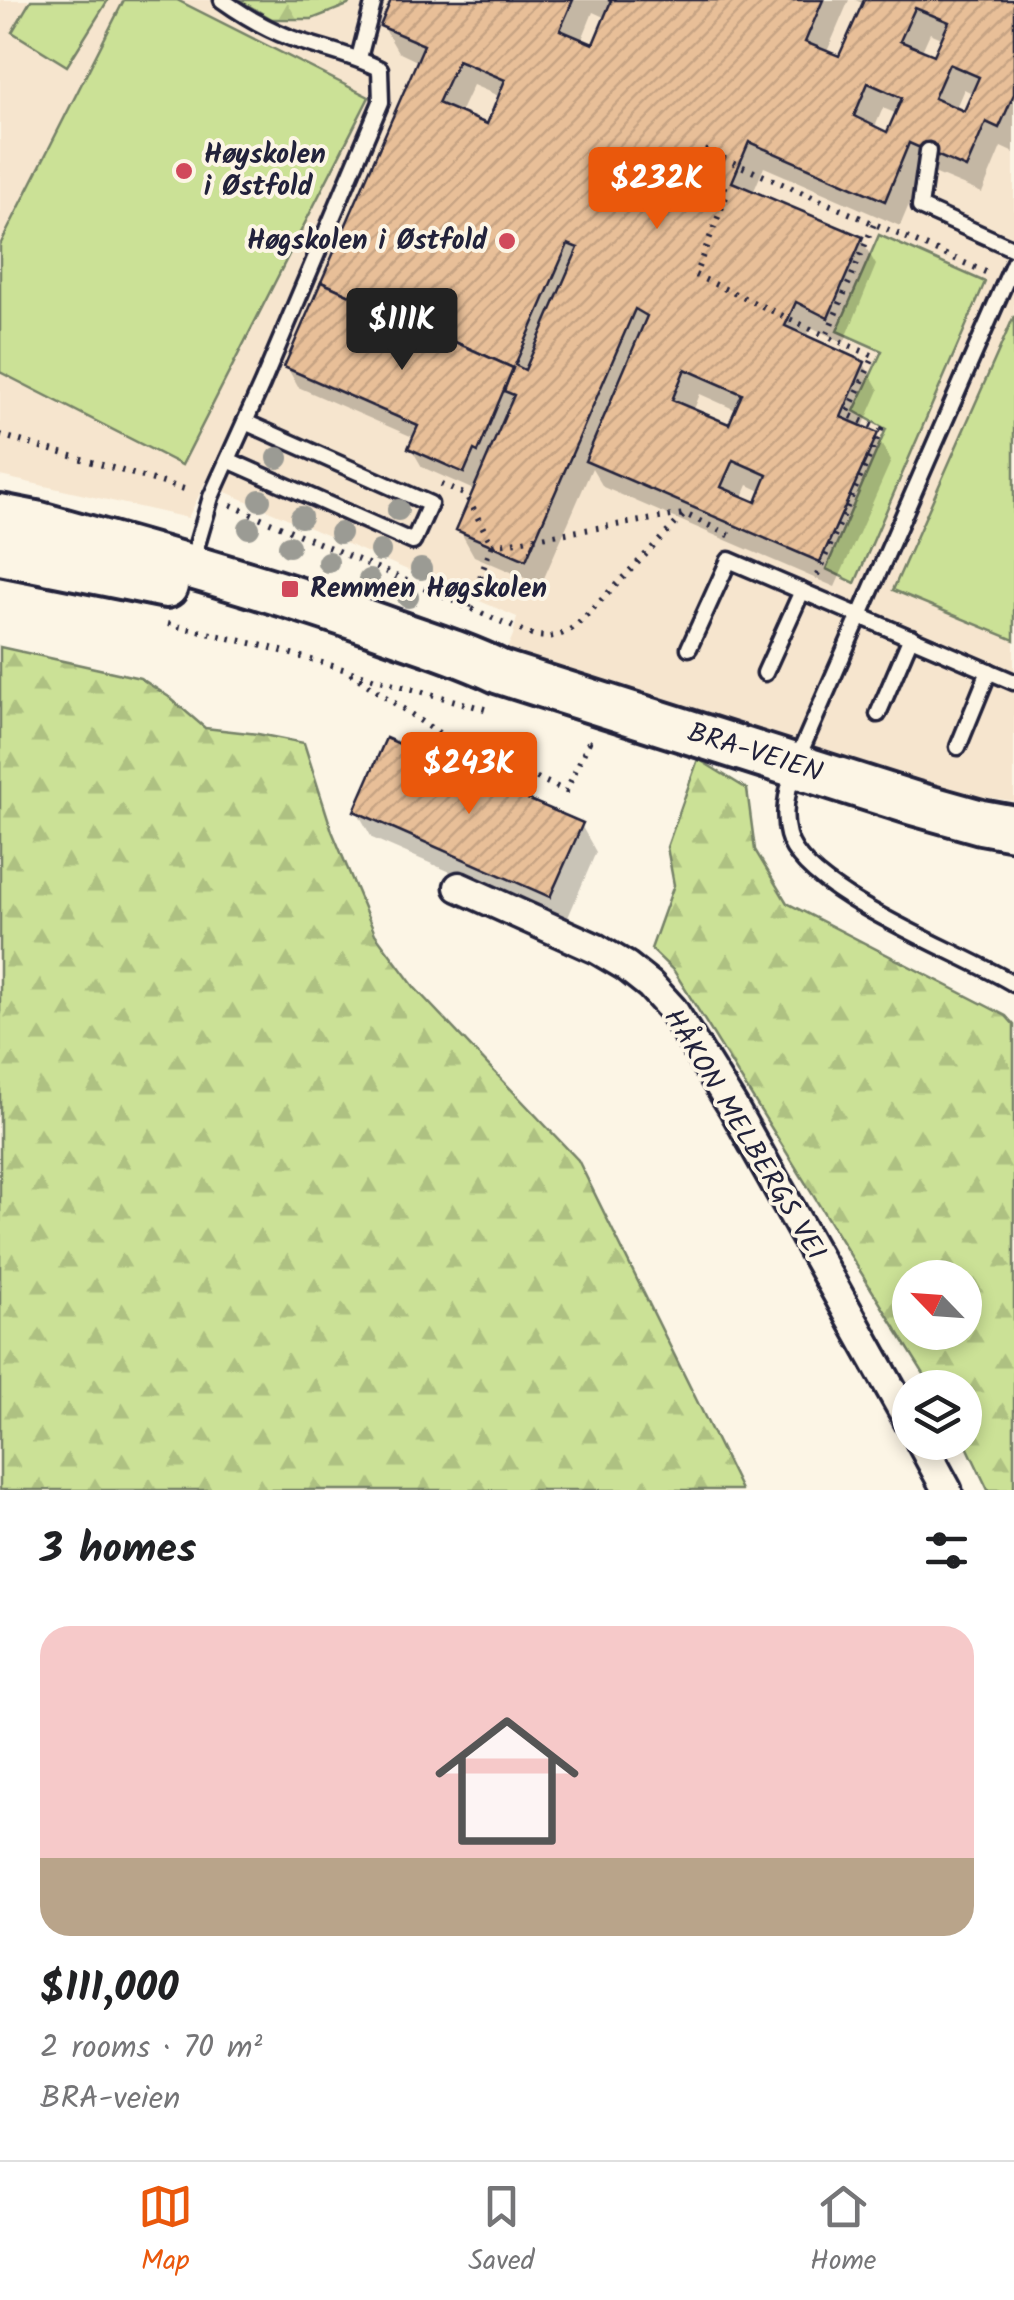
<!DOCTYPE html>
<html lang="en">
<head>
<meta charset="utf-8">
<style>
  :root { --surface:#fff; --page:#f2f2f2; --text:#202124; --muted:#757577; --line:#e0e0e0; --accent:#ea580c }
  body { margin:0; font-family:Kalam,sans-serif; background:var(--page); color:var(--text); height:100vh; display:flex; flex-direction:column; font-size:38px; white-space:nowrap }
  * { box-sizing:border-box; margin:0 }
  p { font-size:32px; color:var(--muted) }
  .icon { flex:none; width:55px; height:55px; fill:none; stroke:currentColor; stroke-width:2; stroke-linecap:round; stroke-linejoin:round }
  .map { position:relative; height:1490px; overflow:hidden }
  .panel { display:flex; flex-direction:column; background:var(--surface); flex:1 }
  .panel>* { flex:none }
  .needle { width:65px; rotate:295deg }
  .buttons { position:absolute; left:892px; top:1260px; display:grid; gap:20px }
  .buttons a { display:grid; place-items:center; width:90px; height:90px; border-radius:50%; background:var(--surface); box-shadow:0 5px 15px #0003; font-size:50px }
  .price { position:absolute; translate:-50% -85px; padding:0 22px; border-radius:10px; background:var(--accent); color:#fff; font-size:32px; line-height:65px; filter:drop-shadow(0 2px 5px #0008) }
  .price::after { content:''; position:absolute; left:50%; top:60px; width:30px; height:22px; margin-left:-15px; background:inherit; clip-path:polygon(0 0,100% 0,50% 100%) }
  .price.on { background:#222; color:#fff }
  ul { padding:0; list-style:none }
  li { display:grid; align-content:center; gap:20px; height:530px; padding:0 40px }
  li+li { border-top:2px solid var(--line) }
  li span { display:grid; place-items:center; height:310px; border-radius:30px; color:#555 }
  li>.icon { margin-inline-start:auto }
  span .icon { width:180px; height:180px; fill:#fffc; stroke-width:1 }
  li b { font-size:42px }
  h2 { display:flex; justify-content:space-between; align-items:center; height:120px; padding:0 40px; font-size:42px }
  .dock { display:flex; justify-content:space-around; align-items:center; height:140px; border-top:2px solid var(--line); background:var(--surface); font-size:28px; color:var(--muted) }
  .dock a { display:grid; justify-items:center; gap:5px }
  .dock .on { color:var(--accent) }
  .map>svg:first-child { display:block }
  .built { fill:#f6e5ce }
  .green { fill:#cbe196; stroke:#768268; stroke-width:2.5 }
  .forest { fill:url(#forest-firs); stroke:#768268; stroke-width:2.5; fill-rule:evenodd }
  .shadow { fill:#0003; fill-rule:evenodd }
  .building { fill:url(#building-hatch); stroke:#22223b; stroke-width:2.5; fill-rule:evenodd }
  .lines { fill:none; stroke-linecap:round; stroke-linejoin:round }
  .service-casing { stroke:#22223b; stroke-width:21 }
  .minor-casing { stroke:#22223b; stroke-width:35 }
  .primary-casing { stroke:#22223b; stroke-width:50 }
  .path { stroke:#22223b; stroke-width:6; stroke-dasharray:2.5 8; stroke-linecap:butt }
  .service { stroke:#fcf5e5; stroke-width:14 }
  .minor { stroke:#fcf5e5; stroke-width:28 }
  .primary { stroke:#fcf5e5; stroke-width:42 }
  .tree { fill:#9b9b94 }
  .poi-dot { fill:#d1495b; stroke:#fcf5e5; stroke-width:4 }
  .labels { text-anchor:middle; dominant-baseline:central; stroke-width:8; stroke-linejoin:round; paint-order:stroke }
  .poi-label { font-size:28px; font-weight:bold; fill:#22223b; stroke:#fcf5e5; text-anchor:start }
  .street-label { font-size:28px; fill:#22223b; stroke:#fcf5e5 }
</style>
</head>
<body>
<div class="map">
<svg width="1014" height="1490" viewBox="0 0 1014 1490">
  <defs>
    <pattern id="forest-firs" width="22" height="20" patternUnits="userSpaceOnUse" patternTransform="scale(2.5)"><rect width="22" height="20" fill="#cbe196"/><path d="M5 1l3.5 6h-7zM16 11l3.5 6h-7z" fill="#aec182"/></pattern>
    <pattern id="building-hatch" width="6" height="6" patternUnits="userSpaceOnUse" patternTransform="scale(2.5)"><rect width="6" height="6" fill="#e8bf98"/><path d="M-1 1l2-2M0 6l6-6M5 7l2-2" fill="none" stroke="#c7a484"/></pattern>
  </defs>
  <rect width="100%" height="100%" fill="#fcf5e5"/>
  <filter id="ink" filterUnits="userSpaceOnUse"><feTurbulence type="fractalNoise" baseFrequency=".01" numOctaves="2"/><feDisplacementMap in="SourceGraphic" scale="20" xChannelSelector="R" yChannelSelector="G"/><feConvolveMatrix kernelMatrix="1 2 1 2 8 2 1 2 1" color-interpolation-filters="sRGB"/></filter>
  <g filter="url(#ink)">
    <!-- built -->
    <path class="built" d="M0,0h1014v801l-57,-7 -453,-138 9,-21 4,-18 -312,-134 -17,35 -188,-42z"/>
    <!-- green -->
    <g class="green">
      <path d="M31,0h77l-41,66 -55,-34z"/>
      <path d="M124,0h53l192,97 -187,368 -182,-93v-127z"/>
      <path d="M879,235l106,47 -130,301 -29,-14 60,-140 -32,-18 28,-60 -45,-20z"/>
      <path d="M1014,316v324l-121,-50z"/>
    </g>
    <!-- forest -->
    <g class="forest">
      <path d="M239,0h112l-3,5 -36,14h-40z"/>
      <path d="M0,647l140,31 29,19 36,31 53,6 46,9 28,88 43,103 40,54 163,172 163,330h-741z"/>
      <path d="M698,759l49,30 8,61 32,53 219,113 8,9v465h-26l-23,-48v-54l-33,-1 -258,-416 -23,-22 23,-64 -7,-38zM910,1278h55v54h-55z"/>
    </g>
    <!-- shadow -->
    <g class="shadow">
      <path d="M394,0h455l-23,54 14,6 25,-56 -10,-4h159v153l-13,-6 -19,46 -58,-24 -24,57 -136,-59 -11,26 108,46 15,26 -32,78 -33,-16 -5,11 58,26 15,26 -17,39 14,6 15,26 -56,126 -232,-100 -11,-19 -51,117 -67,-29 -15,-27 17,-38 -54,-24 -11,-19 4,-10 -117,-51 -11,-20 132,-305 -21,-10 -15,-26zM593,12l13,6 -12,29 -13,-5zM930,33l14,6 -8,19 -15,-5zM473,85l28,12 -13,30 -29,-12zM964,89l10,5 -9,20 -10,-4zM883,108l14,6 -9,21 -14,-6zM700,394l38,17 -7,17 -38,-16zM748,485l15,7 -6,14 -15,-7z"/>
      <path d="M357,811l224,14 15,27 -30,70 -194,-84z"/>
    </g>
    <!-- building -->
    <g class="building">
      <path d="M391,0h182l-13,30 33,14 18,-43 -3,-1h215l-18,42 34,14 25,-56h150v94l-15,34 -13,-6 -20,46 -57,-25 -24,58 -136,-59 -17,40 131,55 -35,81 -32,-16 -11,24 80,36 -24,55 37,16 -58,129 -235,-101 62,-145 -12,-7 -109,251 -70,-30 58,-135 -10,-4 9,-23 -192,-86 103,-237 -44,-19zM915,8l34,14 -15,33 -34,-14zM458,60l47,20 -18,44 -49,-21zM949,64l30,13 -15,34 -30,-13zM868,83l34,15 -15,34 -33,-16zM568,244l10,4 -53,122 -10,-5zM685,369l57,25 -13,30 -57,-24zM733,460l34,15 -11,27 -35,-15z"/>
      <path d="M321,282l192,86 -35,84 -4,-2 -10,23 -56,-25 10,-22 -134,-59z"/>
      <path d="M386,738l197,85 -33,74 -196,-86z"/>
    </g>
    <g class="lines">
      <!-- service casing -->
      <g class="service-casing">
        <g id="service">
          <path d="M359,58l15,-58"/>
          <path d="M928,151l-8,56 94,42"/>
          <path d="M1014,262l-211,484c-11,27 -23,60 -15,89 14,58 174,117 226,149"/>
          <path d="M228,460l185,82 17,-38 -185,-82"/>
          <path d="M191,565l20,-68 51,-113 119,-282 -1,-33c-29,-15 -59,-20 -89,-31 -24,-9 -48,-23 -69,-38"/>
          <path d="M689,648l40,-88 285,122"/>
          <path d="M765,673l37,-82"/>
          <path d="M878,714l33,-77"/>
          <path d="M958,747l31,-76"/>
        </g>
      </g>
      <!-- minor casing -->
      <g class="minor-casing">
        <g id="minor">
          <path d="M459,887l138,62 29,17 24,19 22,24 61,98 177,316"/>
          <path d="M921,1442l26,48"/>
        </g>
      </g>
      <!-- primary casing -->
      <g class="primary-casing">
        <g id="primary">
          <path id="s1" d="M0,516l36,7c115,32 230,64 343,103 41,15 83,27 121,46l413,131 68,19 33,6"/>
          <path d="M0,553l166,33"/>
        </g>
      </g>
      <!-- path -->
      <g class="path">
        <path d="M704,150l286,124"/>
        <path d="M717,156l9,41 -31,78 131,61"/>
        <path d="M0,435l191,56"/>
        <path d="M441,484l25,11 26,50 192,-31"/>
        <path d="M231,505l301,130c19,4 28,1 44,-9l109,-112 50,24"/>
        <path d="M817,575l64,-145 -34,-16 27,-58 -48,-20 48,-112"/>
        <path d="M469,607l23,-62"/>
        <path d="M168,624l100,23 78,23 91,62 42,20 -10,22"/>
        <path d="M351,672l137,38"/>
        <path d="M479,752l87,39 23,-49 -3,-1"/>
      </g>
      <!-- service -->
      <use href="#service" class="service"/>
      <!-- minor -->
      <use href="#minor" class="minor"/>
      <!-- primary -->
      <use href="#primary" class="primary"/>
    </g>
    <!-- trees -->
    <g class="tree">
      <circle cx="278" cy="458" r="11"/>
      <circle cx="260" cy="500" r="11"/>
      <circle cx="398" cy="510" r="11"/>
      <circle cx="301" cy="517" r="11"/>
      <circle cx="249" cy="528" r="11"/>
      <circle cx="340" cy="533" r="11"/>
      <circle cx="289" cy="546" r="11"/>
      <circle cx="380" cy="551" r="11"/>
      <circle cx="328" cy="562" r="11"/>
      <circle cx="421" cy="569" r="11"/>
      <circle cx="369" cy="580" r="11"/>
      <circle cx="408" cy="597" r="11"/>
    </g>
  </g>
  <!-- markers -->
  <g class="poi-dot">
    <circle cx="184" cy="171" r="10"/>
    <circle cx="507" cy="241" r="10"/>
    <rect x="280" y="579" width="20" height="20" rx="5"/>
  </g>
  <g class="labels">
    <!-- poi labels -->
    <g class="poi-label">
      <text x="204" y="155">Høyskolen<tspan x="204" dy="32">i Østfold</tspan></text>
      <text x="487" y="241" text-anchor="end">Høgskolen i Østfold</text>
      <text x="310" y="589">Remmen Høgskolen</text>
    </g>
    <!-- street labels -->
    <g class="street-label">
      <text stroke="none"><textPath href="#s1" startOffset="792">BRA-VEIEN</textPath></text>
      <text transform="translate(744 1135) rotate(59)">HÅKON MELBERGS VEI</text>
    </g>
  </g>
</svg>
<div class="buttons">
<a><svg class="needle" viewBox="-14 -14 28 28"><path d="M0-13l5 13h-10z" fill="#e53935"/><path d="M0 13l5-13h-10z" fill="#757577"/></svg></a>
<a><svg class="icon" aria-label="layers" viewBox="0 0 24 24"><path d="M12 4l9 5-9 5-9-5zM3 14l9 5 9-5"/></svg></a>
</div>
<b class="price" style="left:657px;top:232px">$232K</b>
<b class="price on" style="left:402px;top:373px">$111K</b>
<b class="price" style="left:469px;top:817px">$243K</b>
</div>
<section class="panel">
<h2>3 homes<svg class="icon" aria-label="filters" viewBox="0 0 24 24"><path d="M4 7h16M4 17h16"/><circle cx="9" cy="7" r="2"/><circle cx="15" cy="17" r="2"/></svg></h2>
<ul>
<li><span style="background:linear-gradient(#f6c9c9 75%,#b9a48a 0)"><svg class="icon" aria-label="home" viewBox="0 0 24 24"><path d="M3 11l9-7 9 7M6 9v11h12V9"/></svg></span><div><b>$111,000</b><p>2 rooms · 70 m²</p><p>BRA-veien</p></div></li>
</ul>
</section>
<nav class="dock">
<a class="on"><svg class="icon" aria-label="map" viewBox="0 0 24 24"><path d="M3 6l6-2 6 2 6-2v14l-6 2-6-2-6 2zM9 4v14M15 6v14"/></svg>Map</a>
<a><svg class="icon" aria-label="saved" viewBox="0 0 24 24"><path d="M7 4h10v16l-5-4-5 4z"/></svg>Saved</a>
<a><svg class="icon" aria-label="home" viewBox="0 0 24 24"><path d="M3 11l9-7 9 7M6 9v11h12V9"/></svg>Home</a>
</nav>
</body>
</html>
